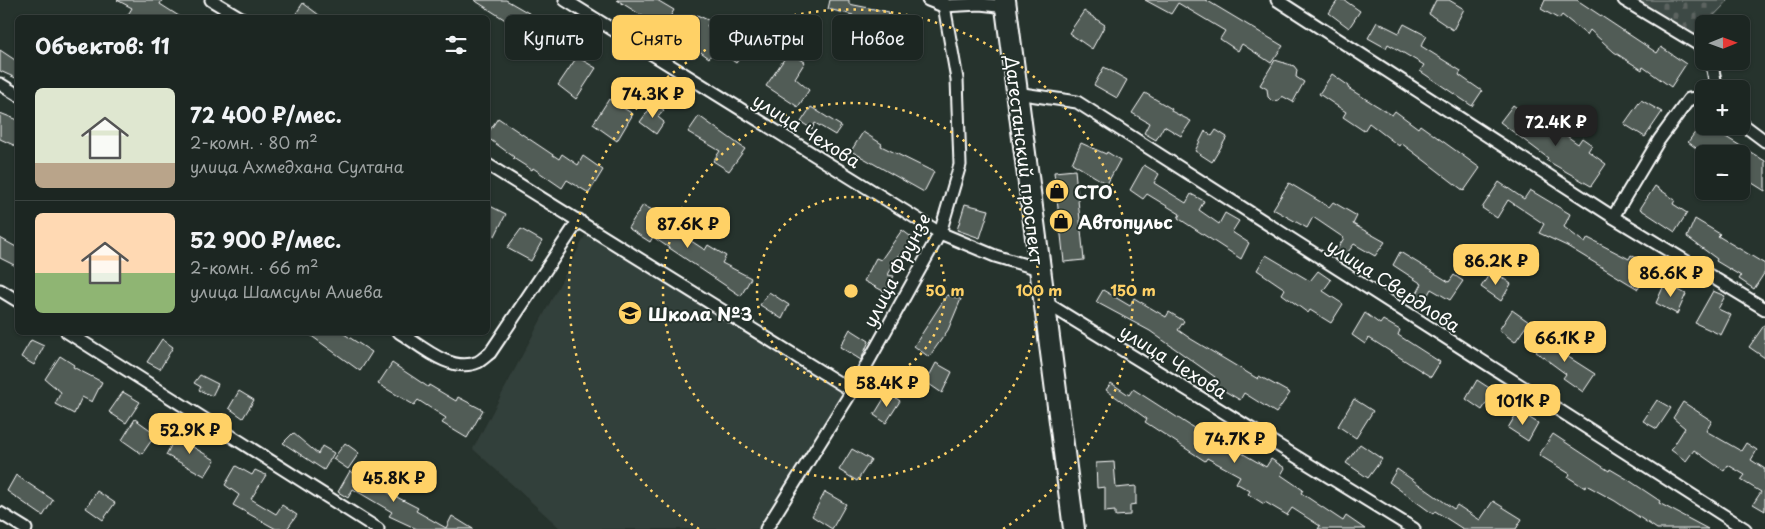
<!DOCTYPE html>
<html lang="ru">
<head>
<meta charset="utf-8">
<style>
  :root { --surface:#1c2622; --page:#29322f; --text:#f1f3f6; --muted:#a0a5a5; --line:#3a4340; --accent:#ffd166 }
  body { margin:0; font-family:"Playpen Sans",sans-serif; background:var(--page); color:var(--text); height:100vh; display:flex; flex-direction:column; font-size:19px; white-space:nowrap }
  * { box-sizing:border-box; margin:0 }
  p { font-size:16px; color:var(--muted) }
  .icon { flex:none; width:28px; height:28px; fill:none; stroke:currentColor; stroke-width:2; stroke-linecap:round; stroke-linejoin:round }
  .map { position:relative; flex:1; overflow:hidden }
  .panel { position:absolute; left:15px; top:15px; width:475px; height:320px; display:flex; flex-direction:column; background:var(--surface); border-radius:8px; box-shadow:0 1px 4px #0004,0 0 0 1px var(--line) }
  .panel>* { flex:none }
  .banner { position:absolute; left:505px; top:15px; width:475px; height:45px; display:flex; gap:10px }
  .needle { width:32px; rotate:89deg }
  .fabs { position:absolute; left:1695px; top:15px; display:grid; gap:10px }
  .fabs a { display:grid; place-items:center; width:55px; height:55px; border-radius:8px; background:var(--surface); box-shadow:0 1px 4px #0004,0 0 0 1px var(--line); font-size:25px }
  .price { position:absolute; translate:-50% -42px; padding:0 11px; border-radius:10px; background:var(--accent); color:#111; font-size:16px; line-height:32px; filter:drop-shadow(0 1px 2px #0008) }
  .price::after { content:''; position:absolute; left:50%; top:30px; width:15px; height:11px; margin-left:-8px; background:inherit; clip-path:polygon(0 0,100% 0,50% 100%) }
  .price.current { background:#222; color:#fff }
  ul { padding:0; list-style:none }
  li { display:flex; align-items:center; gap:15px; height:125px; padding:0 20px }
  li+li { border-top:1px solid var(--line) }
  li span { display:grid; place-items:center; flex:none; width:140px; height:100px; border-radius:8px; color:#555 }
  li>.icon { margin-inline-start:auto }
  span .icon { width:60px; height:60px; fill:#fffc; stroke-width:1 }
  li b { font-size:21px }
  h2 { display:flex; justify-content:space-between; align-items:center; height:60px; padding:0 20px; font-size:21px }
  .pill { padding:0 18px; border-radius:8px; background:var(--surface); box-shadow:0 1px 4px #0004,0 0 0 1px var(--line); font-size:18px; line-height:45px }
  .pill.current { background:var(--accent); color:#111 }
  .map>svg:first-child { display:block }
  .built { fill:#333f3a }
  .cemetery { fill:url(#cemetery-stones); stroke:#9ea4a2 }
  .building { fill:#515c57; stroke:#fff }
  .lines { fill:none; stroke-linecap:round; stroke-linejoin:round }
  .street-casing { stroke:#fff; stroke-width:15 }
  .highway-casing { stroke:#fff; stroke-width:24 }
  .street { stroke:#26332d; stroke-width:11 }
  .highway { stroke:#26332d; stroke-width:20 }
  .ring { fill:none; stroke:#ffd166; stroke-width:2.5; stroke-dasharray:2.5 5 }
  .labels { text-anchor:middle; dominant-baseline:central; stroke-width:4; stroke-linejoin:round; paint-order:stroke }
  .street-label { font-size:18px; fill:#fff; stroke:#26332d }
  .poi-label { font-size:18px; font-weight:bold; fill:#fff; stroke:#26332d; text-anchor:start }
  .centre { fill:#ffd166; stroke:#26332d; stroke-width:2.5 }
  .ring-label { font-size:15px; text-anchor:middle; font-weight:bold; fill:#ffd166; stroke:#26332d; stroke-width:4; stroke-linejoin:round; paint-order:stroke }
</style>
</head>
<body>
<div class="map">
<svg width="1765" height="529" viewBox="0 0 1765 529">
  <defs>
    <pattern id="cemetery-stones" width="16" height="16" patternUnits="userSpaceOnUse" patternTransform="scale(1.25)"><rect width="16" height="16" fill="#3e4944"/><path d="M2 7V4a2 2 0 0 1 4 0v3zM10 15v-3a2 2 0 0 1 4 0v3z" fill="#5b6460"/></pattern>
  </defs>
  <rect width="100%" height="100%" fill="#26332d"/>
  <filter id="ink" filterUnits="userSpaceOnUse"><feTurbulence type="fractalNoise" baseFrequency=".02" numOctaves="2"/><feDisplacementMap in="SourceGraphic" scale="10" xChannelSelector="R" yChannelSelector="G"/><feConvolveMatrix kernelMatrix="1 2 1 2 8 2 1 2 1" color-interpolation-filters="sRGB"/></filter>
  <g filter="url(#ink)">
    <!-- built -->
    <path class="built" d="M586,234l260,159 -77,136h-208l-88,-80z"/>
    <!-- cemetery -->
    <path class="cemetery" d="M1624,0h105l-39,40z"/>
    <!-- building -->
    <g class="building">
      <path d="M117,0h45l-2,4 22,14h-56l6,-10z"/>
      <path d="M474,0h32l47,27 5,-9 16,10 -15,26z"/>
      <path d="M617,0h40l17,10 -11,19z"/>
      <path d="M830,0h19v4l40,8 -1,8 5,1 -3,11 -5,-1 -1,4 -34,-8 3,-12 -25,-6z"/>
      <path d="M1145,0h61l77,46 -12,17 -29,-19 -4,7 -18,-12 5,-8 -47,-28 -7,11z"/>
      <path d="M1338,0h6l16,11 -11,17 -20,-15z"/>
      <path d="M1436,0h13l15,9 -11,21 -24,-16z"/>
      <path d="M1545,0h32l80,53 4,-6 25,17 -15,23 -28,-20 -1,3 -28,-18 -24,-22 -3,5 -25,-20 -3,4 -18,-10z"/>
      <path d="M303,3l20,15h-30z"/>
      <path d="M1084,11l21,14 -13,24 -23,-16z"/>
      <path d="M697,15l13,6 -3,5 27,19 2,-3 10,7 -10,14 -20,-15 -7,10 -14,-10 4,-5 -14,-7z"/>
      <path d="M1377,22l22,11 5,-9 23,12 -6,10 40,25 -2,4 23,16 -10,15 -52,-35 4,-6 -36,-21 -2,4 -18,-10z"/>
      <path d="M0,50l18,12v17l-18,-8z"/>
      <path d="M789,52l16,10 -10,16 14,12 -11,17 -32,-21z"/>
      <path d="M577,57l19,11 -20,31 -18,-14z"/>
      <path d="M1275,60l19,6 3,4 -1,7 8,5 -11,20 -11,-6 -3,4 -7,1 -4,-4 -1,-8 -7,-4z"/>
      <path d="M1104,67l23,13 -10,18 -23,-13z"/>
      <path d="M1332,74l17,12 -1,2 44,27 3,-4 23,17 2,-3 60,43 -16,23 -39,-30 -24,-18 -2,3 -30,-23 -5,8 -21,-14 3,-5 -27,-18z"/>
      <path d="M1145,93l27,16 -1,2 20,10 -10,15 -17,-10 -8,14 -12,-7 5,-10 -17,-10z"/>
      <path d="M609,99l24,15 -16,27 -24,-17z"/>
      <path d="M1641,100l21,12 -17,25 -21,-13z"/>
      <path d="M654,103l10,7 -6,7 6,5 -8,12 -16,-12z"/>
      <path d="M1513,105l43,31 4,-5 18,13 4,-6 10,7 -4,6 18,13 -15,22 -45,-26 2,-2 -48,-36z"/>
      <path d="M811,107l30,19 -6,9 -20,-12 -3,6 -11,-7z"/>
      <path d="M0,113l18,7v27l-18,-8z"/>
      <path d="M699,116l46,33 -16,22 -16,-10 7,-10 -32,-19z"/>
      <path d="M498,118l61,41 3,-5 16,11 5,-9 20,14 -14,23 -22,-13 -5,8 -29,-20 -1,2 -19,-12 1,-1 -26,-19v-5z"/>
      <path d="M1702,123l2,3h4l57,35v30l-24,-15v-22h-37l-16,-12z"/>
      <path d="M1216,130l11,7 -15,25 -17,-11 10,-20 7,5z"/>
      <path d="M863,132l19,12 -1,2 53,26 -10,20 -73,-41z"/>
      <path d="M1081,143l25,11 1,-2 13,8 -13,24 -35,-21z"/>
      <path d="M1144,165l15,9 -5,9 32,20 5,-9 13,7 -5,9 20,14 6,-11 14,8 -7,11 17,11 -8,16 -63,-41 2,-4 -33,-20 -4,5 -13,-9z"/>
      <path d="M1075,170l9,90 -20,2 -10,-90z"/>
      <path d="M1499,182l25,17 6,-9 40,24 -6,13 21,16 3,-5 41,21 2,-4 21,12 -14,22 -71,-43 -28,-13 5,-9 -36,-24 -11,18 -15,-10z"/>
      <path d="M1289,183l40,24 4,-5 24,14 -4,8 32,18 -10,14 -21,-12 -9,12 -9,-5 8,-13 -31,-21 -6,11 -34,-19z"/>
      <path d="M1655,186l20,14 -2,4 14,9 -12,19 -35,-23z"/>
      <path d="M965,204l24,6 -9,28 -23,-8z"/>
      <path d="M488,205l18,9 -11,22 -7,-5z"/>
      <path d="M643,205l22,12 -3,5 43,28 3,-5 18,11 -4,7 29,15 -10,18 -88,-59 -3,5 -22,-14z"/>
      <path d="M1695,219l25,15 -2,2 47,28v8l-11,17 -15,-10 2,-3 -25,-15 1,-2 -30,-22z"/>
      <path d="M521,229l21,12 -11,20 -24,-13z"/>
      <path d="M902,230l12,9 -12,18 -4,-2 -10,20 6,1 -9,16 -21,-11 12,-23 5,2z"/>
      <path d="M0,238l18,10v19l-18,-9z"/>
      <path d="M1400,252l49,30 5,-7 9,6 -13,19 -19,-11 -6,11 -9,-5 6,-11 -29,-19z"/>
      <path d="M1266,255l44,26 8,-10 13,9 -8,11 20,13 -12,19 -21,-13 -2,3 -26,-19 3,-5 -28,-19z"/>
      <path d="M1492,270l19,14 -10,17 -20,-14z"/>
      <path d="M1665,283l21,11 -9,20 -21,-11z"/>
      <path d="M1103,290l27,16 4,-8 32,19 3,-5 15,9 -6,9 13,9 67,40 1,-3 31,17 -14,20 -32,-20 -4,7 -29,-17 4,-6 -65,-46 -54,-29z"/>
      <path d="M1713,291l12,5 -7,13 13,6 -10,20 -26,-12z"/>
      <path d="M769,292l20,13 -7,14 -22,-14z"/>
      <path d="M947,295l14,4 -13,31 -19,27 -15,-11z"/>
      <path d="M1512,310l17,12 -14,20 -16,-12z"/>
      <path d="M1365,313l15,11 3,-4 17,10 -2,5 42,27 -9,15 -62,-39 -4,6 -13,-9z"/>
      <path d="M1765,324v34l-16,-11z"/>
      <path d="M850,329l19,12 -8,19 -21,-13z"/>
      <path d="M306,332h35l31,20 -12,19z"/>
      <path d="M1548,333l16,11 -5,7 36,23 -12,18 -20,-14 3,-4 -30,-22z"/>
      <path d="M162,339l11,8 -13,22 -13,-7z"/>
      <path d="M31,340l13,6 -10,19 -13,-8z"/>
      <path d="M60,356l14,9 -1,2 29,15 -10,20 -10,-5 -8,17 -19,-10 6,-12 -16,-13z"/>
      <path d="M392,363l36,24 1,-2 27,16 2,-4 25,13 -16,28 -25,-15 4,-5 -28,-18 -4,5 -36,-21z"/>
      <path d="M936,363l16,9 -10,21 -16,-11z"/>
      <path d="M200,375l18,9 -6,12 -13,-6 2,-3 -7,-4z"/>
      <path d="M1477,380l17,11 -12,19 -16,-11z"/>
      <path d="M1111,383l18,12 4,-6 98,63 2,-4 33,19 5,-8 14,9 -4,7 22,15 -2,3 42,28 3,-5 19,13h-47l2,-3 -28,-18 -5,7 -22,-13 -1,2 -16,-10 2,-3 -14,-8 4,-7 -33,-18 -2,3 -60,-39 2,-3 -41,-29z"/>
      <path d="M239,391l15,9 -11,18 -14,-10z"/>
      <path d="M123,392l17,10 -14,21 -17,-11z"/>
      <path d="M888,392l12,9 -14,22 -12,-8z"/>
      <path d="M1354,399l19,12 -17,27 -18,-12z"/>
      <path d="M1657,400l14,8 -14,21 -14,-8z"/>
      <path d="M1683,402l29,19 -6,10 35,20 5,-8 11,7 -6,10 14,9v42l-12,-7 8,-12 -20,-12 4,-5 -17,-10 -4,6 -30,-21 -8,11 -15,-11 14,-22 -12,-10z"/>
      <path d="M1518,411l20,12 -10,18 -20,-13z"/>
      <path d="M135,419l21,15 -14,20 -20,-14z"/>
      <path d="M178,432l13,7 -3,5 27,16 -10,16 -39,-21z"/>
      <path d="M293,433l25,21 4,-8 12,7 -10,17 -41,-27z"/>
      <path d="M1553,434l56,37 1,-2 17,10 33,22 -1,2 49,26h-51l-42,-28 -29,-16 -1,3 -17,-11 2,-3 -31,-19z"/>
      <path d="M345,443l14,10 -11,16 -15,-10z"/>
      <path d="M1360,444l22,15 -14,19 -22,-15z"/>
      <path d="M852,449l19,11 -14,21 -18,-11z"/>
      <path d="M1114,462l2,26 20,-2v18l-6,1v10l-15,1v-5l-10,1v-25l-8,1 -1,-25z"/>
      <path d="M236,466l16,9 3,-5 11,5 -15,24 25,15 6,-9 15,10 -10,14h-11l-43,-24 6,-10 -14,-10z"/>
      <path d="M1397,469l57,40 3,-4 23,15 13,-19 29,18 -6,10h-53l-28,-18 -2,3 -44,-32z"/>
      <path d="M350,471l21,12 3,-7 17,8 -4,8 31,16 -2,3 30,17 6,-12 21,13h-56l-28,-13 3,-4 -39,-23 -5,9 -10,-6z"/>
      <path d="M16,475l37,25 -10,16 -36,-25z"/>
      <path d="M97,491l18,12 -12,17 -17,-12z"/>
      <path d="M825,492l21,12 -14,25 -20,-13z"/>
    </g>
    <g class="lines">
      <!-- street casing -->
      <g class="street-casing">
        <g id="street">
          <path d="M211,0l30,18"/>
          <path d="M565,0l375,233 55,23 44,13"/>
          <path d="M928,0l15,6 37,-2 26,3"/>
          <path d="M1277,0l336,217 152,92"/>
          <path d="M1624,0l80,48"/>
          <path d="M1711,61l6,28"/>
          <path d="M0,84l18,11"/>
          <path d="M1016,93l61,9 668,427"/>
          <path d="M1741,123l24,18"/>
          <path d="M488,165l364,226"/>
          <path d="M1613,217l46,-77 30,-41 15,-2"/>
          <path d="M0,290l18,11"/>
          <path d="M1043,301l371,228"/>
          <path d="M67,332l311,197"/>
          <path d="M399,332c21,13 52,42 79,30 4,-2 9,-7 12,-9l89,-133"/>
          <path d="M0,513l26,16"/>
          <path d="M766,529l86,-138 88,-158 20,-68 -3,-86 -14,-79"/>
        </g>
      </g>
      <!-- highway casing -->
      <g class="highway-casing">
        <path id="highway" d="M1005,0l69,529"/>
      </g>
      <!-- street -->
      <use href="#street" class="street"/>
      <!-- highway -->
      <use href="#highway" class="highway"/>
    </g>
  </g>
  <!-- distance rings -->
  <g class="ring">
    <circle cx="851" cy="291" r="94"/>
    <circle cx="851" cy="291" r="188"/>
    <path d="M699 529A282 282 0 1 1 1003 529"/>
  </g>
  <!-- icons -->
  <defs>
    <g id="shop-disc" transform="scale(1.25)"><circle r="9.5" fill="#ffd166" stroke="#26332d"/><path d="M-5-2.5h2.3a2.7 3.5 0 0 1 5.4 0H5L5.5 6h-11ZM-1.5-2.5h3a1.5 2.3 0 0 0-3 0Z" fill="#111"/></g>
    <g id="school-disc" transform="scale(1.25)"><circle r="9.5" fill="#ffd166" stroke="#26332d"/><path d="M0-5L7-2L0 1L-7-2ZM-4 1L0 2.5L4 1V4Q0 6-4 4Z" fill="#111"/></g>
  </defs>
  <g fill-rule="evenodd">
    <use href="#shop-disc" x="1057" y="191"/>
    <use href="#shop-disc" x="1061" y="221"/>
    <use href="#school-disc" x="630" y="313"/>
  </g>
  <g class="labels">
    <!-- street labels -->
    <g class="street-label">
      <text transform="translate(807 130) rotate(32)">улица Чехова</text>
      <text transform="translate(1025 160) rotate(83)">Дагестанский проспект</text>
      <text transform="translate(896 270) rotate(-63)">улица Фрунзе</text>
      <text transform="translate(1394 285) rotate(33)">улица Свердлова</text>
      <text transform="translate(1174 361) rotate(32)">улица Чехова</text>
    </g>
    <!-- poi labels -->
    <g class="poi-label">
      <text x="1074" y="191">СТО</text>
      <text x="1078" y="221">Автопульс</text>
      <text x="648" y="313">Школа №3</text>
    </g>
  </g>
  <circle cx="851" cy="291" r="8" class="centre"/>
  <g class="ring-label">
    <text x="945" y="296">50 m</text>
    <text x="1039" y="296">100 m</text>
    <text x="1133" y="296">150 m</text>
  </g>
</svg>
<div class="fabs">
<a><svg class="needle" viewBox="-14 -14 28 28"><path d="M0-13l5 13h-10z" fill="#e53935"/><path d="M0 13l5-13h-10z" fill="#a0a5a5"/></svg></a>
<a>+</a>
<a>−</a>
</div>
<b class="price" style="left:653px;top:119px">74.3K ₽</b>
<b class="price current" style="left:1556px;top:147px">72.4K ₽</b>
<b class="price" style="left:688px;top:249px">87.6K ₽</b>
<b class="price" style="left:1496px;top:286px">86.2K ₽</b>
<b class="price" style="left:1671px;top:298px">86.6K ₽</b>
<b class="price" style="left:1565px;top:363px">66.1K ₽</b>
<b class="price" style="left:887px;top:408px">58.4K ₽</b>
<b class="price" style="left:1523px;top:426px">101K ₽</b>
<b class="price" style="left:190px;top:455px">52.9K ₽</b>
<b class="price" style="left:1235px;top:464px">74.7K ₽</b>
<b class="price" style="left:394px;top:503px">45.8K ₽</b>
<div class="banner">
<a class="pill">Купить</a>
<a class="pill current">Снять</a>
<a class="pill">Фильтры</a>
<a class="pill">Новое</a>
</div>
<section class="panel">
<h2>Объектов: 11<svg class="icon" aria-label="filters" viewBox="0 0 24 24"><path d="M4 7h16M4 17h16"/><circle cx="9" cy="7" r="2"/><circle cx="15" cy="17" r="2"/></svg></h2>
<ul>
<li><span style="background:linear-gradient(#dfe7d0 75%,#b9a48a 0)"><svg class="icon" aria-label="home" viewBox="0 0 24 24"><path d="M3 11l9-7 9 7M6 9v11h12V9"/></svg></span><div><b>72 400 ₽/мес.</b><p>2-комн. · 80 m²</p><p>улица Ахмедхана Султана</p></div></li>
<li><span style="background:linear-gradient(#ffd9b3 60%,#8fb573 0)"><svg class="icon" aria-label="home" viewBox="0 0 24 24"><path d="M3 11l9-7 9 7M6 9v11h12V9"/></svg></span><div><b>52 900 ₽/мес.</b><p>2-комн. · 66 m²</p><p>улица Шамсулы Алиева</p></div></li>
</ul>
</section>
</div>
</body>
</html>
